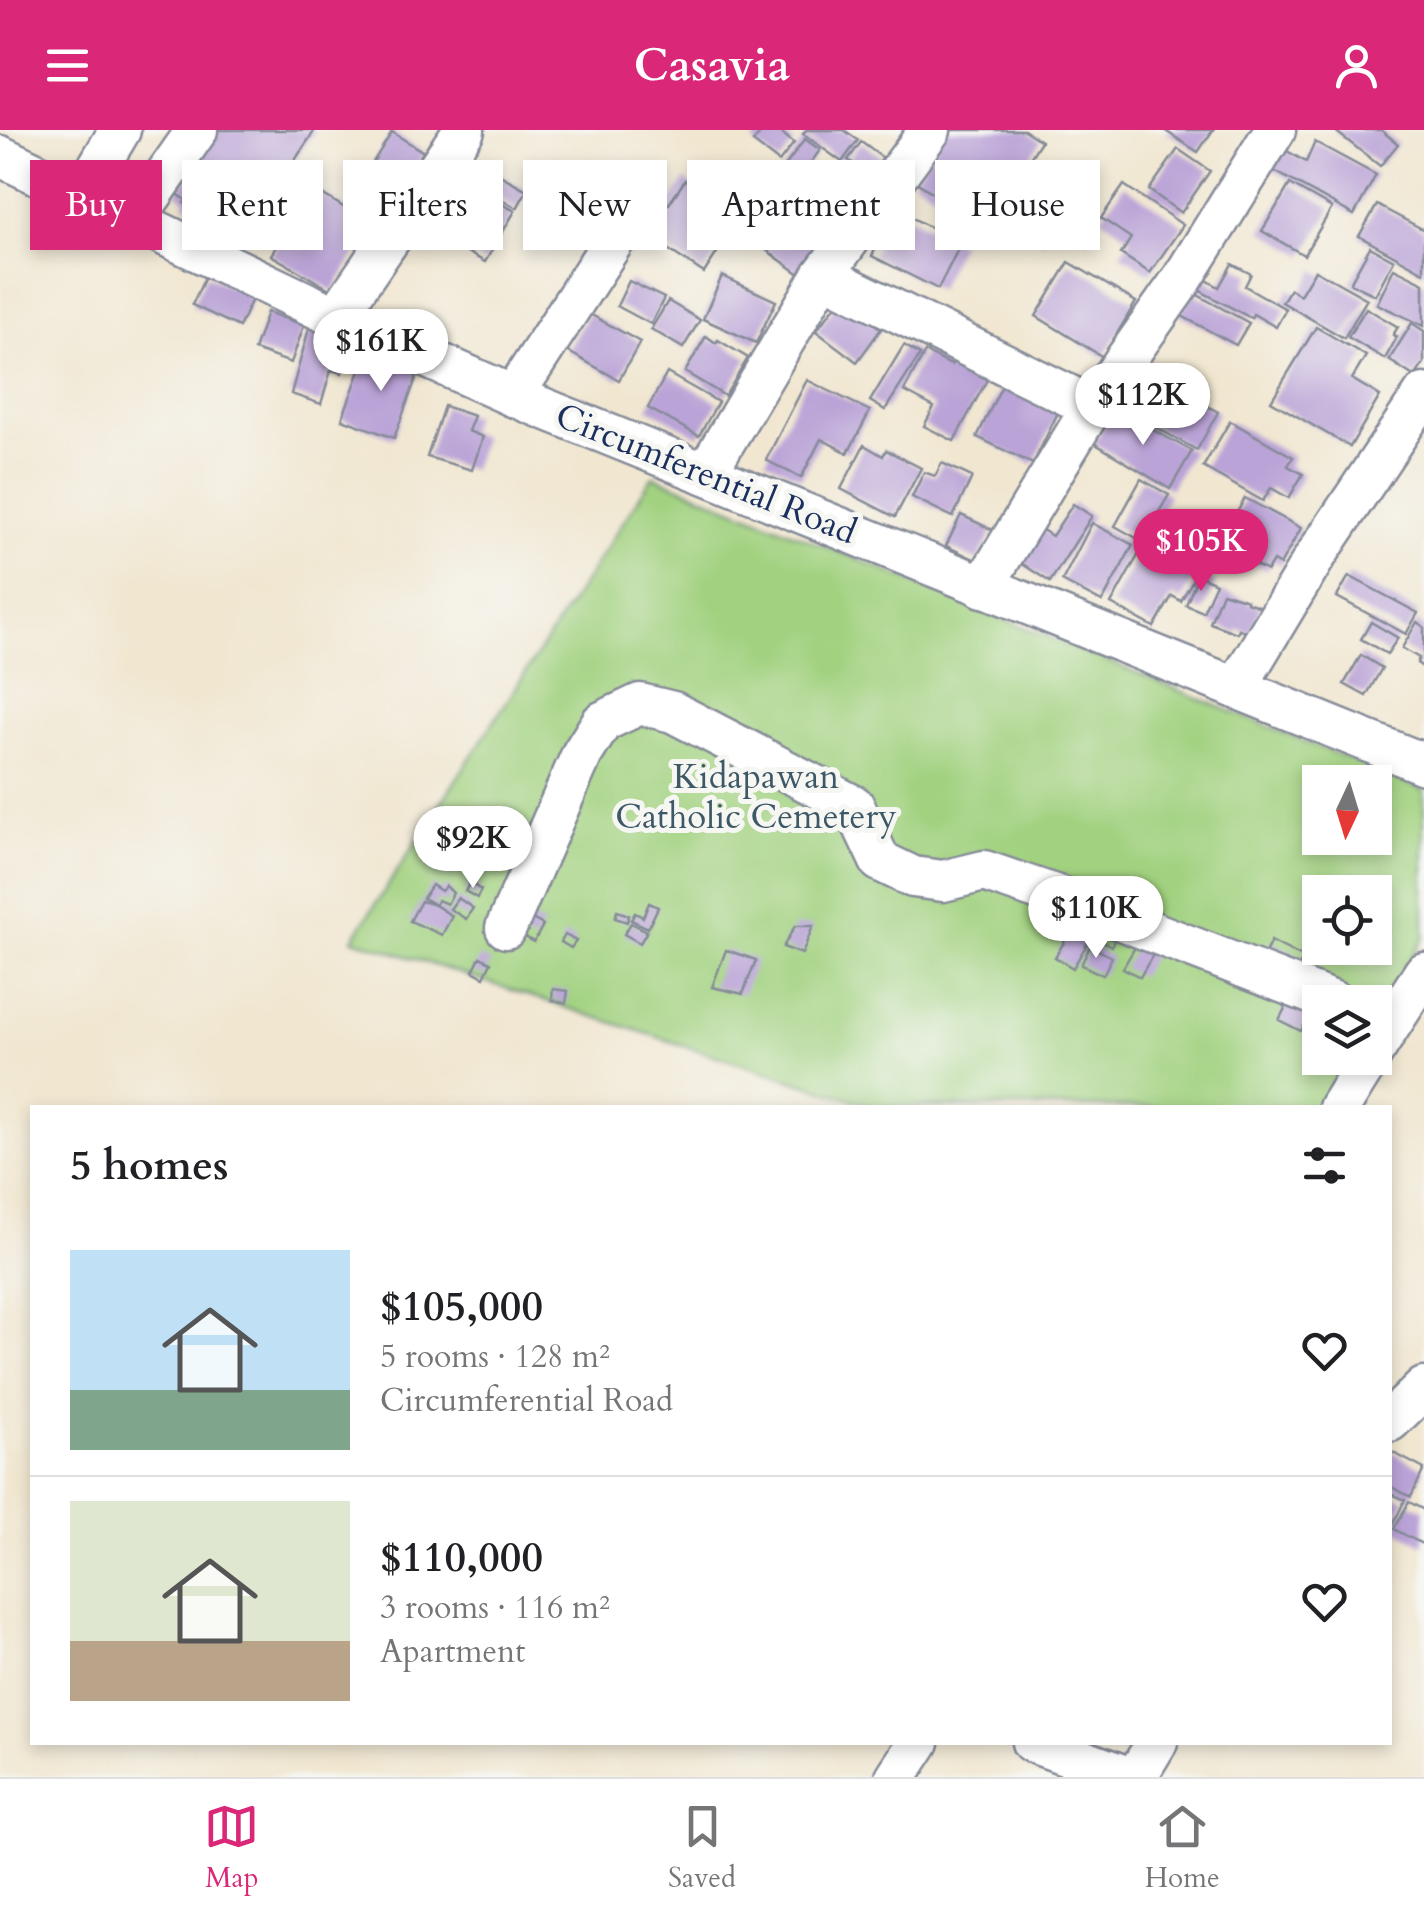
<!DOCTYPE html>
<html lang="en">
<head>
<meta charset="utf-8">
<style>
  :root { --surface:#fff; --page:#f2f2f2; --text:#202124; --muted:#757577; --line:#e0e0e0; --accent:#db2777 }
  body { margin:0; font-family:Cardo,serif; background:var(--page); color:var(--text); height:100vh; display:flex; flex-direction:column; font-size:38px; white-space:nowrap }
  * { box-sizing:border-box; margin:0 }
  p { font-size:32px; color:var(--muted) }
  .icon { flex:none; width:55px; height:55px; fill:none; stroke:currentColor; stroke-width:2; stroke-linecap:round; stroke-linejoin:round }
  .map { position:relative; flex:1; overflow:hidden }
  .details { position:absolute; left:30px; top:975px; width:1362px; height:640px; display:flex; flex-direction:column; background:var(--surface); border-radius:0px; box-shadow:0 5px 15px #0003 }
  .details>* { flex:none }
  .top-card { position:absolute; left:30px; top:30px; width:1365px; height:90px; display:flex; gap:20px }
  .needle { width:65px; rotate:184deg }
  .controls { position:absolute; left:1302px; top:635px; display:grid; gap:20px }
  .controls a { display:grid; place-items:center; width:90px; height:90px; border-radius:0px; background:var(--surface); box-shadow:0 5px 15px #0003; font-size:50px }
  .price { position:absolute; translate:-50% -85px; padding:0 22px; border-radius:35px; background:#fff; color:#222; font-size:32px; line-height:65px; filter:drop-shadow(0 2px 5px #0008) }
  .price::after { content:''; position:absolute; left:50%; top:60px; width:30px; height:22px; margin-left:-15px; background:inherit; clip-path:polygon(0 0,100% 0,50% 100%) }
  .price.current { background:var(--accent); color:#fff }
  ul { padding:0; list-style:none }
  li { display:flex; align-items:center; gap:30px; height:250px; padding:0 40px }
  li+li { border-top:2px solid var(--line) }
  li span { display:grid; place-items:center; flex:none; width:280px; height:200px; border-radius:0px; color:#555 }
  li>.icon { margin-inline-start:auto }
  span .icon { width:120px; height:120px; fill:#fffc; stroke-width:1 }
  li b { font-size:42px }
  h2 { display:flex; justify-content:space-between; align-items:center; height:120px; padding:0 40px; font-size:42px }
  .chip { padding:0 35px; border-radius:0px; background:var(--surface); box-shadow:0 5px 15px #0003; font-size:35px; line-height:90px }
  .chip.current { background:var(--accent); color:#fff }
  header { display:flex; justify-content:space-between; align-items:center; height:130px; padding:0 40px; background:var(--accent); color:#fff; font-size:45px; font-weight:700 }
  .tabs { display:flex; justify-content:space-around; align-items:center; height:140px; border-top:2px solid var(--line); background:var(--surface); font-size:28px; color:var(--muted) }
  .tabs a { display:grid; justify-items:center; gap:5px }
  .tabs .current { color:var(--accent) }
  .map>svg:first-child { display:block }
  .green { fill:#a2d280; stroke:#5e806f; stroke-width:2.5; fill-rule:evenodd }
  .building { fill:#baa3d7 }
  .lines { fill:none; stroke-linecap:round; stroke-linejoin:round }
  .minor-casing { stroke:#868b98; stroke-width:45 }
  .minor { stroke:#fff; stroke-width:40 }
  .labels { text-anchor:middle; dominant-baseline:central; stroke-width:10; stroke-linejoin:round; paint-order:stroke }
  .street-label { font-size:35px; fill:#1b2f5e; stroke:#f6f6f2 }
  .park-label { font-size:35px; fill:#3d5866; stroke:#f6f6f2 }
</style>
</head>
<body>
<header><svg class="icon" aria-label="menu" viewBox="0 0 24 24"><path d="M4 6h16M4 12h16M4 18h16"/></svg>Casavia<svg class="icon" aria-label="person" viewBox="0 0 24 24"><circle cx="12" cy="8" r="4"/><path d="M4 21q1-7 8-7t8 7"/></svg></header>
<div class="map">
<svg width="1424" height="1647" viewBox="0 0 1424 1647">
  <rect width="100%" height="100%" fill="#f6f6f2"/>
  <filter id="ink" filterUnits="userSpaceOnUse"><feTurbulence type="fractalNoise" baseFrequency=".01" numOctaves="2"/><feDisplacementMap in="SourceGraphic" scale="20" xChannelSelector="R" yChannelSelector="G"/><feConvolveMatrix kernelMatrix="1 2 1 2 8 2 1 2 1" color-interpolation-filters="sRGB"/></filter>
  <filter id="wash" filterUnits="userSpaceOnUse"><feTurbulence type="fractalNoise" baseFrequency=".0048" numOctaves="4" result="noise"/><feDisplacementMap in="SourceGraphic" scale="40" xChannelSelector="R" yChannelSelector="G"/><feGaussianBlur stdDeviation="2.25" result="paint"/><feColorMatrix in="noise" values="0 0 0 0 0 0 0 0 0 0 0 0 0 0 0 0 0 1.4 0 .05"/><feComposite in="paint" operator="in"/></filter>
  <g filter="url(#wash)">
    <rect width="100%" height="100%" fill="#f1e7d1"/>
    <!-- green -->
    <path class="green" d="M653,346l771,314v147l-49,78v-13h-55v56h28l-31,49h-442l-522,-168zM1320,652h55v56h-55zM1320,762h55v56h-55z"/>
    <g id="blocks">
      <!-- building -->
      <g class="building">
        <path d="M218,0h97l-74,111 -57,-38 2,-3 -10,-7z"/>
        <path d="M763,0h15l16,13 -15,19 -26,-20z"/>
        <path d="M806,0h38l14,10 -16,22 -39,-28z"/>
        <path d="M946,0h78l17,11 -55,86 -73,-47z"/>
        <path d="M1164,0h49l-15,22z"/>
        <path d="M1334,0h47l17,14 -18,22z"/>
        <path d="M392,2l33,21 -19,30 -33,-21z"/>
        <path d="M805,9l15,11 -32,44 51,36 -35,47 -66,-47z"/>
        <path d="M861,12l22,16 -12,17 -23,-15z"/>
        <path d="M1315,12l61,33 -22,40 -85,-47 11,-21 26,15z"/>
        <path d="M1178,19l32,22 -29,42 -32,-23z"/>
        <path d="M469,28l58,32 -10,18 -58,-32z"/>
        <path d="M444,43l71,38 -30,51 -52,-29 2,-3 -18,-10z"/>
        <path d="M685,50l37,25 5,-7 18,11 -41,64 -61,-40 20,-32 6,3z"/>
        <path d="M1035,53l34,24 -26,35 -34,-24z"/>
        <path d="M1290,54l42,24 -28,47 -42,-24z"/>
        <path d="M1124,55l59,40 -33,48 -29,-19 10,-16 -30,-20z"/>
        <path d="M312,58l61,37 -40,66 -62,-36z"/>
        <path d="M1377,75l47,25v42l-65,-36z"/>
        <path d="M895,79l66,34 -23,46 -66,-33z"/>
        <path d="M1370,117l24,13 -19,35 -25,-12z"/>
        <path d="M1069,132l67,40 -33,55 -67,-41z"/>
        <path d="M1232,134l19,10 -6,12 41,23 -10,18 -23,-13 -2,4 -56,-30 6,-11 18,10z"/>
        <path d="M1394,138l30,15v43l-47,-22z"/>
        <path d="M1315,140l52,29 -23,39 -62,-36 8,-13 10,6z"/>
        <path d="M206,145l47,22 -14,30 -47,-22z"/>
        <path d="M722,146l54,25 -20,42 -53,-24z"/>
        <path d="M629,151l35,17 -13,26 -34,-18z"/>
        <path d="M1192,162l57,31 -13,22 -56,-30z"/>
        <path d="M841,168l40,31 -24,33 -41,-31z"/>
        <path d="M668,171l32,19 -17,28 -32,-19z"/>
        <path d="M1366,178l32,19 -5,8 4,2 -12,22 -37,-22z"/>
        <path d="M267,182l37,13 -13,38 -37,-13z"/>
        <path d="M588,183l52,29 -21,38 -52,-29z"/>
        <path d="M311,191l43,13 -12,39 -11,-3 -10,34 -30,-10z"/>
        <path d="M1412,193l12,8v32l-9,14 -26,-17z"/>
        <path d="M1316,197l50,29 -14,23 28,17 -30,51 -79,-46z"/>
        <path d="M706,206l10,7 2,-3 30,18 -23,38 -40,-24z"/>
        <path d="M904,215l16,10 -35,55 -15,-9z"/>
        <path d="M368,219l52,19 -26,70 -52,-19z"/>
        <path d="M925,222l26,13 5,-9 34,18 -36,67 -30,-15 10,-19 -30,-16z"/>
        <path d="M1138,238l80,44 -21,38 -80,-44z"/>
        <path d="M667,243l51,29 -19,34 -51,-28z"/>
        <path d="M1007,245l56,27 -30,62 -56,-27z"/>
        <path d="M807,250l63,31 -22,42 -27,-14 -20,39 -35,-18z"/>
        <path d="M444,276l30,10 -6,15 15,6 -11,33 -45,-13z"/>
        <path d="M1114,279l78,42 -22,38 -76,-46z"/>
        <path d="M1230,291l63,36 -5,9 15,8 -14,24 -18,-10 -8,13 -60,-34z"/>
        <path d="M864,315l19,11 3,-6 35,18 -26,49 -54,-28z"/>
        <path d="M942,333l30,14 -19,40 -41,-20 12,-25 11,4z"/>
        <path d="M1141,349l28,16 -27,46 -27,-15z"/>
        <path d="M1245,368l56,30 -21,37 -7,-4 -6,10 -48,-26z"/>
        <path d="M1073,374l19,12 -42,66 -32,-21 18,-35 16,10z"/>
        <path d="M961,385l32,15 -15,31 -32,-15z"/>
        <path d="M1092,393l41,22 -31,57 -40,-21z"/>
        <path d="M1145,413l52,29 -16,29 -9,-5 -18,31 -43,-23z"/>
        <path d="M1198,445l18,8 -13,29 -17,-7z"/>
        <path d="M1349,446l69,37 -12,21 -69,-37z"/>
        <path d="M1222,462l25,8v2l14,5 -11,27 -11,-5 -2,4 -27,-10z"/>
        <path d="M1371,492l27,16 -11,16 -26,-15z"/>
        <path d="M1417,492l7,5v41l-7,-5 2,-5 -17,-10z"/>
        <path d="M1361,525l21,13 -16,28 -22,-12z"/>
        <path d="M470,753l11,7 -4,8 -12,-7z"/>
        <path d="M432,755l9,6 5,-5 7,7 -6,11 -9,-4 -3,5 -12,-7z"/>
        <path d="M458,768l15,10 -7,11 -16,-10z"/>
        <path d="M421,771l14,4 17,11 -10,19 -32,-14z"/>
        <path d="M649,773l9,4 -10,21 -17,-8 4,-7 8,4z"/>
        <path d="M617,781l12,4 -2,7 -12,-4z"/>
        <path d="M1100,783l22,13 -11,20 -23,-14z"/>
        <path d="M525,785l18,10 -9,17 -18,-10z"/>
        <path d="M631,793l16,8 -7,12 -16,-9z"/>
        <path d="M795,796h18l-11,28 -19,-7z"/>
        <path d="M1072,799l18,10 -17,29 -18,-11z"/>
        <path d="M565,805l11,6 -5,7 -10,-6z"/>
        <path d="M1142,805l17,9 -19,33 -17,-9z"/>
        <path d="M1271,811l33,17 -10,17 -32,-16z"/>
        <path d="M1090,816l22,11 -9,18 -22,-10z"/>
        <path d="M726,820l30,10 -13,34 -31,-7z"/>
        <path d="M480,827l11,5 -7,15 -11,-6z"/>
        <path d="M553,859l15,2 -2,12 -14,-3z"/>
        <path d="M1293,863l22,11 -14,27 -22,-11z"/>
        <path d="M1390,1321l34,18 -13,28 -21,-11z"/>
        <path d="M1390,1363l15,7 -15,30z"/>
        <path d="M1409,1372l15,8v35l-30,-16z"/>
      </g>
    </g>
  </g>
  <g filter="url(#ink)">
    <use href="#blocks" fill-opacity="0" stroke="#868b98" stroke-width="2.5"/>
    <g class="lines">
      <!-- minor casing -->
      <g class="minor-casing">
        <g id="minor">
          <path d="M0,26l336,161 177,79 911,368"/>
          <path d="M81,66l39,-66"/>
          <path d="M134,90l63,-90"/>
          <path d="M823,145l269,132"/>
          <path d="M336,187l128,-187"/>
          <path d="M513,266l125,-193"/>
          <path d="M706,343l117,-198 107,-145"/>
          <path d="M983,457l109,-180 91,-129 92,-148"/>
          <path d="M1236,558l79,-131 109,-163"/>
          <path d="M506,798l76,-174 20,-32 38,-18 33,8 181,94 26,55 33,16 30,4 41,-10 91,31 259,100"/>
          <path d="M1375,919l49,-76"/>
          <path d="M1339,978l31,-50"/>
          <path d="M1390,1291l34,-33"/>
          <path d="M1032,1612l96,35"/>
          <path d="M896,1647l23,-35"/>
          <path d="M1136,1647l21,-35"/>
        </g>
      </g>
      <!-- minor -->
      <use href="#minor" class="minor"/>
    </g>
  </g>
  <g class="labels">
    <!-- street labels -->
    <g class="street-label">
      <text transform="translate(706 344) rotate(22)">Circumferential Road</text>
    </g>
    <!-- park labels -->
    <g class="park-label">
      <text x="756" y="647">Kidapawan<tspan x="756" dy="40">Catholic Cemetery</tspan></text>
    </g>
  </g>
</svg>
<div class="controls">
<a><svg class="needle" viewBox="-14 -14 28 28"><path d="M0-13l5 13h-10z" fill="#e53935"/><path d="M0 13l5-13h-10z" fill="#757577"/></svg></a>
<a><svg class="icon" aria-label="locate" viewBox="0 0 24 24"><circle cx="12" cy="12" r="6"/><path d="M12 2v4M12 18v4M2 12h4M18 12h4"/></svg></a>
<a><svg class="icon" aria-label="layers" viewBox="0 0 24 24"><path d="M12 4l9 5-9 5-9-5zM3 14l9 5 9-5"/></svg></a>
</div>
<b class="price" style="left:381px;top:264px">$161K</b>
<b class="price" style="left:1143px;top:318px">$112K</b>
<b class="price current" style="left:1201px;top:464px">$105K</b>
<b class="price" style="left:473px;top:761px">$92K</b>
<b class="price" style="left:1096px;top:831px">$110K</b>
<div class="top-card">
<a class="chip current">Buy</a>
<a class="chip">Rent</a>
<a class="chip">Filters</a>
<a class="chip">New</a>
<a class="chip">Apartment</a>
<a class="chip">House</a>
</div>
<section class="details">
<h2>5 homes<svg class="icon" aria-label="filters" viewBox="0 0 24 24"><path d="M4 7h16M4 17h16"/><circle cx="9" cy="7" r="2"/><circle cx="15" cy="17" r="2"/></svg></h2>
<ul>
<li><span style="background:linear-gradient(#bfe0f5 70%,#7fa58c 0)"><svg class="icon" aria-label="home" viewBox="0 0 24 24"><path d="M3 11l9-7 9 7M6 9v11h12V9"/></svg></span><div><b>$105,000</b><p>5 rooms · 128 m²</p><p>Circumferential Road</p></div><svg class="icon" aria-label="heart" viewBox="0 0 24 24"><path d="M12 20l-8-8c-3-5 5-10 8-4 3-6 11-1 8 4z"/></svg></li>
<li><span style="background:linear-gradient(#dfe7d0 70%,#b9a48a 0)"><svg class="icon" aria-label="home" viewBox="0 0 24 24"><path d="M3 11l9-7 9 7M6 9v11h12V9"/></svg></span><div><b>$110,000</b><p>3 rooms · 116 m²</p><p>Apartment</p></div><svg class="icon" aria-label="heart" viewBox="0 0 24 24"><path d="M12 20l-8-8c-3-5 5-10 8-4 3-6 11-1 8 4z"/></svg></li>
</ul>
</section>
</div>
<nav class="tabs">
<a class="current"><svg class="icon" aria-label="map" viewBox="0 0 24 24"><path d="M3 6l6-2 6 2 6-2v14l-6 2-6-2-6 2zM9 4v14M15 6v14"/></svg>Map</a>
<a><svg class="icon" aria-label="saved" viewBox="0 0 24 24"><path d="M7 4h10v16l-5-4-5 4z"/></svg>Saved</a>
<a><svg class="icon" aria-label="home" viewBox="0 0 24 24"><path d="M3 11l9-7 9 7M6 9v11h12V9"/></svg>Home</a>
</nav>
</body>
</html>
